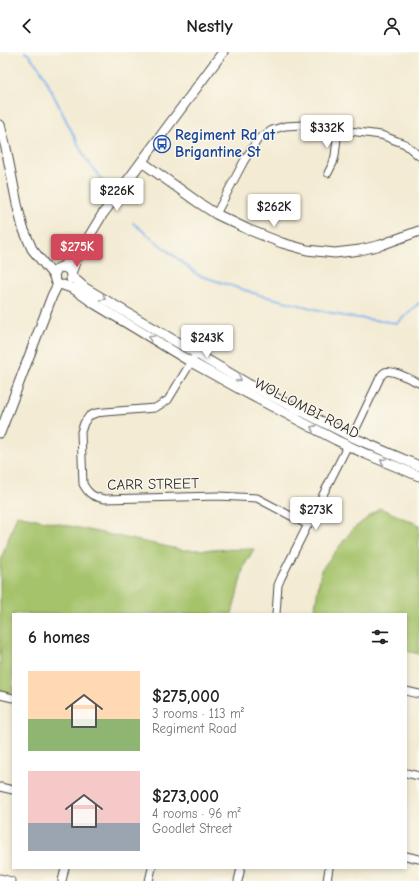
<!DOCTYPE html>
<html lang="en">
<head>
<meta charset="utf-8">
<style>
  :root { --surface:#fff; --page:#f6f6f6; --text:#222; --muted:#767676; --accent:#d1495b }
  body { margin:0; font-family:"Comic Neue",sans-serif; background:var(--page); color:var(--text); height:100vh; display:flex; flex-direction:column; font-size:15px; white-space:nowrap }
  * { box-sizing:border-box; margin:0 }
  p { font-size:13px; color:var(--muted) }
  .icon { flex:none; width:22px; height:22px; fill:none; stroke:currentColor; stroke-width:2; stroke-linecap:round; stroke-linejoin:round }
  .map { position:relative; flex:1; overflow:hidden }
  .details { position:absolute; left:12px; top:561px; width:395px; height:256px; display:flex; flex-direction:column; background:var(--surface); border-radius:0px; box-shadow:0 2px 6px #0003 }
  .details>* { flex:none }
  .price { position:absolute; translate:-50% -34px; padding:0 9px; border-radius:4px; background:#fff; color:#222; font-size:13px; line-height:26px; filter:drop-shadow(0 1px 2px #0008) }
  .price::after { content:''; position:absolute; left:50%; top:24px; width:12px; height:9px; margin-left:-6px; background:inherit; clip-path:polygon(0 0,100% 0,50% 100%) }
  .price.current { background:var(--accent); color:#fff }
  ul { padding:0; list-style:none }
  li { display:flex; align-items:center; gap:12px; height:100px; padding:0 16px }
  li span { display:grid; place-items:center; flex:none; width:112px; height:80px; border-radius:0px; color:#555 }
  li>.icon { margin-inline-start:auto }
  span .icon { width:48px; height:48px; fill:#fffc; stroke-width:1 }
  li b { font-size:17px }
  h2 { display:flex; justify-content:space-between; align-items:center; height:48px; padding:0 16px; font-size:17px }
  header { display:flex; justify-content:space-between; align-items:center; height:52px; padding:0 16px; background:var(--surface); font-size:18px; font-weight:700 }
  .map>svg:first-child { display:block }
  .green { fill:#a5c36b; stroke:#68774b }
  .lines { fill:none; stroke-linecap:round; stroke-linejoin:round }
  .stream { stroke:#7fb5ee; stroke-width:2 }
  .street-casing { stroke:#494844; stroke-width:9 }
  .secondary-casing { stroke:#494844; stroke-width:11 }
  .street { stroke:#fff; stroke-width:7 }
  .secondary { stroke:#fff; stroke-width:9 }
  .oneway { stroke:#a0a0a0 }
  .labels { text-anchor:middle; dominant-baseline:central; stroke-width:3; stroke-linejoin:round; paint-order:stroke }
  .transit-label { font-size:15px; font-weight:bold; fill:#164399; stroke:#fbf7ec; text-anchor:start }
  .street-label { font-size:15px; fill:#2b2b2b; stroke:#fbf7ec }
</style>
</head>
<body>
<header><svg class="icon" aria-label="back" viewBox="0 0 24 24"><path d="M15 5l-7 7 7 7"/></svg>Nestly<svg class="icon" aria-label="person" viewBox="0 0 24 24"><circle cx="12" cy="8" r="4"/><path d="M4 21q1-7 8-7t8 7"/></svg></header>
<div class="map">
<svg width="419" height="829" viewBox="0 0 419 829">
  <rect width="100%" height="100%" fill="#fbf7ec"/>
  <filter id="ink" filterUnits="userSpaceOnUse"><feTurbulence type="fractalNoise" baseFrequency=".025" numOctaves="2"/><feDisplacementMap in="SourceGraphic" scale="8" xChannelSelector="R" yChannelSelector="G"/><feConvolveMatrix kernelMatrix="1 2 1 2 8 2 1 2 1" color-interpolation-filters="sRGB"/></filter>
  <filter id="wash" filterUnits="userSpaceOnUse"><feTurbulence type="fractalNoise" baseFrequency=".012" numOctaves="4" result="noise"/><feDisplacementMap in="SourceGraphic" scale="16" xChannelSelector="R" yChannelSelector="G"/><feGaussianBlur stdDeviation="0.9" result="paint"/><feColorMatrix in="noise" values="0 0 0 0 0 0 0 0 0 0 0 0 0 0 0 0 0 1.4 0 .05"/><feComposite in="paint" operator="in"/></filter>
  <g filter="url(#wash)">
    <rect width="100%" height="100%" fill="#f3ebd3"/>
    <!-- green -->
    <g class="green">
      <path d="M380,456l39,17v129l-13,-3v-37h-92l7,-44 32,-41z"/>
      <path d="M17,463l166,35 71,-1 -10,17 -12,48h-219v80l-13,-3v-129z"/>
    </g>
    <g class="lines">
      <!-- stream -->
      <g class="stream">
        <path d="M25,0l4,3 12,15 44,88 18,23"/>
        <path d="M133,171l65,52 62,20 83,21 54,7 22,-20"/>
      </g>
    </g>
  </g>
  <g filter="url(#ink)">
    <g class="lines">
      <!-- street casing -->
      <g class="street-casing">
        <g id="street">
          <path d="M328,121l5,-10 2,-7 3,-27"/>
          <path d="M216,162l28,-53 14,-22 14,-9 13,-4 18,-1 78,10 24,9 14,12"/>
          <path d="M193,307l-25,41 -13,8 -50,4 -9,1 -7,3 -5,7 -3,9 2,52c6,11 11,13 22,15l113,-3 39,2 51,27"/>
          <path d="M352,385l27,-57c1,-3 3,-6 6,-8 7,-3 27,8 34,11"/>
          <path d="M276,562l2,-29 3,-7 67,-133"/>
          <path d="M406,639l13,3"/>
          <path d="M0,643l13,3"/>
          <path d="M406,721l13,3"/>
          <path d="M0,735l13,3"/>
          <path d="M406,804l13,3"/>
          <path d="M0,826l11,3"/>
          <path d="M62,829l3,-13"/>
          <path d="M149,829l3,-13"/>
          <path d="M238,829l3,-13"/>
          <path d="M327,829l2,-13"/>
        </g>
      </g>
      <!-- secondary casing -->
      <g class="secondary-casing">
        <g id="secondary">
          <path d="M0,73l6,23 11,56 6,24 9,21 22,27"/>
          <path d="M142,110l57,41 17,11 31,15 35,14 25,7 28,3 25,-3 21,-5 38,-14"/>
          <path d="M62,215c7,1 10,5 9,12"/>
          <path d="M71,221l8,-20 23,-38 121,-163"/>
          <path d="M71,224l14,12 163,96 104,53 32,14 35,15"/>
          <path d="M55,228c-2,-6 1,-12 7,-13l17,-14"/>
          <path d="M63,233l11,4 21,15 96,58 54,30 91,48 30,14 53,22"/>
          <path d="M0,381l52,-137 6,-12"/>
        </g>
      </g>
      <!-- street -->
      <use href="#street" class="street"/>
      <!-- secondary -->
      <use href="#secondary" class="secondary"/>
    </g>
    <!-- one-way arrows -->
    <defs><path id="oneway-chevron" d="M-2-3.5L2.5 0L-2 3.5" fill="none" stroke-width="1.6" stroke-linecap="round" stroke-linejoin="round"/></defs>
    <g class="oneway">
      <use href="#oneway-chevron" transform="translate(103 246) rotate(31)"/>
      <use href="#oneway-chevron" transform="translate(151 286) rotate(-149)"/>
      <use href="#oneway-chevron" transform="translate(239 327) rotate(30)"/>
      <use href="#oneway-chevron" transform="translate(313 376) rotate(-152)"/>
      <use href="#oneway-chevron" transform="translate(383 409) rotate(-157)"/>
    </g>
  </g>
  <!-- icons -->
  <defs>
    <g id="bus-ring" transform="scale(0.9)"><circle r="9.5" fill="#fbf7ec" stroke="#1a4fb4" stroke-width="1.5"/><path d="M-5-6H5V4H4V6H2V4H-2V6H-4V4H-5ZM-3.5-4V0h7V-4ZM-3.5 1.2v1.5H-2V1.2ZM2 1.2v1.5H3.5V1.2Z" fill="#1a4fb4"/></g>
  </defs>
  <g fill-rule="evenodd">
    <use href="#bus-ring" x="162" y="92"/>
  </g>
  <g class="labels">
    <!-- transit labels -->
    <g class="transit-label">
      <text x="175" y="83">Regiment Rd at<tspan x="175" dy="17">Brigantine St</tspan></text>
    </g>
    <!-- street labels -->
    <g class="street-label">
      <text transform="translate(307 356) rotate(27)">WOLLOMBI ROAD</text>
      <text transform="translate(153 432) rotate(-1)">CARR STREET</text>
    </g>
  </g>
</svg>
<b class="price" style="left:327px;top:97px">$332K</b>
<b class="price" style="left:117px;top:160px">$226K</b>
<b class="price" style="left:274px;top:176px">$262K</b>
<b class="price current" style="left:77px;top:216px">$275K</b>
<b class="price" style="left:207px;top:307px">$243K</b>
<b class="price" style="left:316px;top:479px">$273K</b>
<section class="details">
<h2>6 homes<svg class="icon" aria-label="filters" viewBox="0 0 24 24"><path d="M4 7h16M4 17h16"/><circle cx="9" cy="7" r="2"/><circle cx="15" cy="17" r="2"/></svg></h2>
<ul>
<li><span style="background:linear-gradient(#ffd9b3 60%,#8fb573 0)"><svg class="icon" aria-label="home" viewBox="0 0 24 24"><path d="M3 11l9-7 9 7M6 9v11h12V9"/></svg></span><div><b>$275,000</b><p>3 rooms · 113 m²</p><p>Regiment Road</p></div></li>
<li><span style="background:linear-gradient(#f6c9c9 65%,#9aa5b1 0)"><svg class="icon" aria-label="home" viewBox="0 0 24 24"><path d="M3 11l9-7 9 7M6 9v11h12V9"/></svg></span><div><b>$273,000</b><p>4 rooms · 96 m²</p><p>Goodlet Street</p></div></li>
</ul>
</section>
</div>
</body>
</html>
